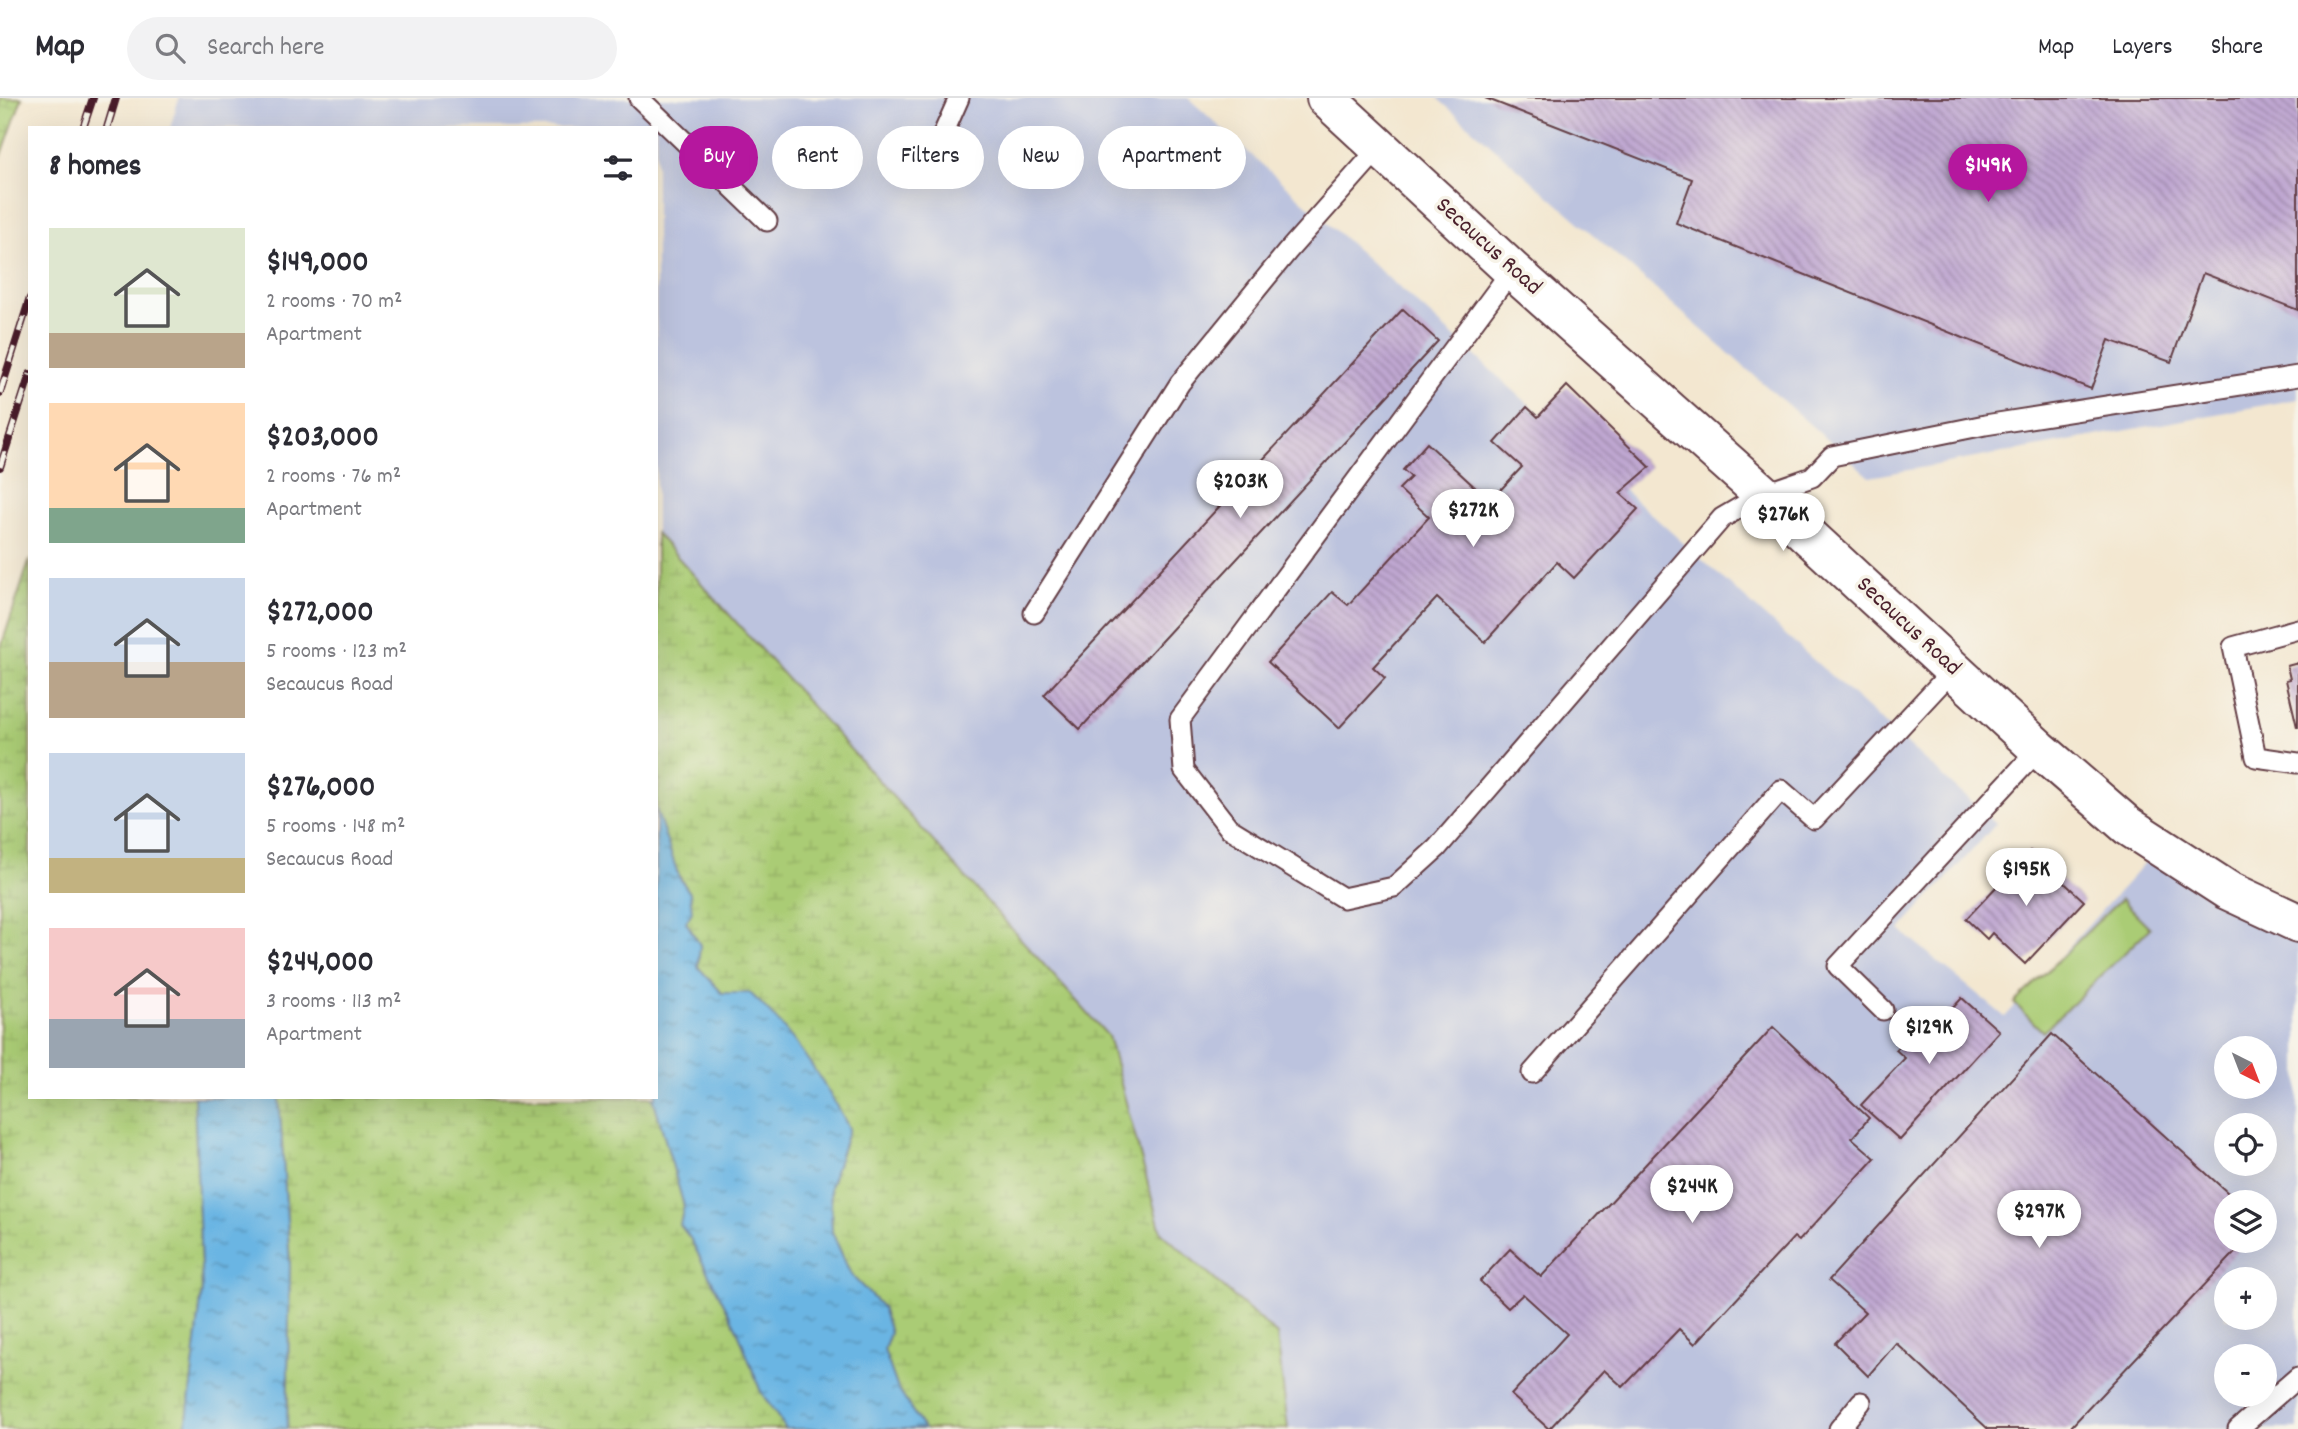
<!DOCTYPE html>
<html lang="en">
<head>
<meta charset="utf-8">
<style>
  :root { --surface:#fff; --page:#f2f2f3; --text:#2b2b33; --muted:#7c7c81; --line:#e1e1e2; --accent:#b5179e }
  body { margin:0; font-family:Dekko,sans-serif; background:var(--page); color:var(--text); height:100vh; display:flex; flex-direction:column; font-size:26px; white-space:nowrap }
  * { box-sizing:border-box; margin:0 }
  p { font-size:23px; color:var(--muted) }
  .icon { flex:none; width:38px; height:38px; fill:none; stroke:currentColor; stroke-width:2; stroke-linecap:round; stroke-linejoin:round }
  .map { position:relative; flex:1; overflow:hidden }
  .side { position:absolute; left:28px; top:28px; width:630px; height:973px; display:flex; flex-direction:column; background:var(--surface); border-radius:0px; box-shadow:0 7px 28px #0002 }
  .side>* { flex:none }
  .banner { position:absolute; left:679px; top:28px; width:665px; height:63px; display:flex; gap:14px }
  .needle { width:46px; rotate:138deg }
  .controls { position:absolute; left:2214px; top:938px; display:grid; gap:14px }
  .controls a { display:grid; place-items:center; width:63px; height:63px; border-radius:50%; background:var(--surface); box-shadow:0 7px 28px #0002; font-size:35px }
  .price { position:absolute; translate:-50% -60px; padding:0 16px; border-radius:24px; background:#fff; color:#222; font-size:23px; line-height:46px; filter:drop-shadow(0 2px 4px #0008) }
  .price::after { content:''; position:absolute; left:50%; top:42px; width:21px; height:16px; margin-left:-10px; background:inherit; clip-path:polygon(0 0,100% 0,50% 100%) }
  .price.on { background:var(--accent); color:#fff }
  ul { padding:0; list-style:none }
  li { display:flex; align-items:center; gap:21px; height:175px; padding:0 21px }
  li span { display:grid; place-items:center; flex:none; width:196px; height:140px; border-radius:0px; color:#555 }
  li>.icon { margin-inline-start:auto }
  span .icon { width:84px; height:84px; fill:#fffc; stroke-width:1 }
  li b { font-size:30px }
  h2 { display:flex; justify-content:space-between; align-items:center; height:84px; padding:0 21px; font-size:30px }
  .chip { padding:0 24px; border-radius:32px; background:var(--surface); box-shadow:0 7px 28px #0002; font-size:24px; line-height:63px }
  .chip.on { background:var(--accent); color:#fff }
  header { display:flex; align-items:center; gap:42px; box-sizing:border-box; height:98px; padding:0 35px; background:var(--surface); border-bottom:2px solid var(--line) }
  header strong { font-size:33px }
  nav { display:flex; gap:38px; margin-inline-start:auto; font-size:24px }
  .search { width:490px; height:63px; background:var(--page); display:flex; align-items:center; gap:18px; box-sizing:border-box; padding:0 24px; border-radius:38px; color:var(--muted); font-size:26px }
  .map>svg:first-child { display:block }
  .industrial { fill:#bcc3de; fill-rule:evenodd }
  .green { fill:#aacc74; stroke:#7a7650; stroke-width:2 }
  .wetland { fill:url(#wetland-marsh); stroke:#7a7650; stroke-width:2 }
  .water { fill:url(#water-ripples); stroke:#5a6a87; stroke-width:2 }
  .building { fill:url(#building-back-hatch) }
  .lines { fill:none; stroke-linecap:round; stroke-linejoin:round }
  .service-casing { stroke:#633d44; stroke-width:23 }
  .secondary-casing { stroke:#633d44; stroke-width:42 }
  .service { stroke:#fff; stroke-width:19 }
  .secondary { stroke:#fff; stroke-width:38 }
  .rail-casing { stroke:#4a1f2b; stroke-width:8 }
  .rail { stroke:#f7f3e8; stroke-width:5; stroke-dasharray:16; stroke-linecap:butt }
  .labels { text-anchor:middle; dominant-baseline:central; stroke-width:7; stroke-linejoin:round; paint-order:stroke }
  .street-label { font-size:24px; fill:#4a1f2b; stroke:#f7f3e8 }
</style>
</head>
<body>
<header>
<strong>Map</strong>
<div class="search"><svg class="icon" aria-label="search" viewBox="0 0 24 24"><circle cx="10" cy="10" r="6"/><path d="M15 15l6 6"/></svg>Search here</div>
<nav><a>Map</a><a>Layers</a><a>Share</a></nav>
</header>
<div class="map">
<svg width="2298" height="1331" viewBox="0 0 2298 1331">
  <defs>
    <pattern id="wetland-marsh" width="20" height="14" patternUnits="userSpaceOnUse" patternTransform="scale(1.75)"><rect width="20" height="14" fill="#aacc74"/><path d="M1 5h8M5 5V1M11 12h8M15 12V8" fill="none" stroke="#94af65"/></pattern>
    <pattern id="water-ripples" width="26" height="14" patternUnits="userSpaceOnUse" patternTransform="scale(1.75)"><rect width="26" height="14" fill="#6ab5e3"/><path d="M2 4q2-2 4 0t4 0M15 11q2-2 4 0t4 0" fill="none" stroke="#5993b8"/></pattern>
    <pattern id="building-back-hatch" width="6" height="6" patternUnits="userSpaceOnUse" patternTransform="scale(1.75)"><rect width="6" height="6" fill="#bfa7d1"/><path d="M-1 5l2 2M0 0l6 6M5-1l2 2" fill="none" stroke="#9d87aa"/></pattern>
  </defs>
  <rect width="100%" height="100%" fill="#f7f3e8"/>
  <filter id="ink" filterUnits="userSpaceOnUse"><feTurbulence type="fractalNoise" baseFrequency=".0143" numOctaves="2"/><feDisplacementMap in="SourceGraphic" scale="14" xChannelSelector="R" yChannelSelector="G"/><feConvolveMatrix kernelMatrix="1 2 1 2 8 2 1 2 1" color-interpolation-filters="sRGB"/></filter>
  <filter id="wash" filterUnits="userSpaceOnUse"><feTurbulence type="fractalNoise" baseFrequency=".00686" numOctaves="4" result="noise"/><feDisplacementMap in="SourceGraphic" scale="28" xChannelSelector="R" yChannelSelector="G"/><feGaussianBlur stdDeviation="1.57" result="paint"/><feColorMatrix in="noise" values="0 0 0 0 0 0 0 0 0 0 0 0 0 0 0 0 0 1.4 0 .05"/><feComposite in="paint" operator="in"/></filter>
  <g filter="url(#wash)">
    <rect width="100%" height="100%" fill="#f3e7d0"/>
    <!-- industrial -->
    <g class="industrial">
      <path d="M179,0h1009l808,726 -96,106 105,87 148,-163 145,75v500h-1010l-11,-94 -116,-103 -53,-196 -452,-503v-405h-486zM2226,950h38v39h-38zM2226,1027h38v39h-38zM2226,1104h38v39h-38zM2226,1181h38v39h-38zM2226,1258h38v39h-38z"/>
      <path d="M1437,0h861v301l-428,78z"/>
    </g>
    <!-- green -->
    <path class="green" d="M2121,801l29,29 -107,104 -29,-29z"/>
    <!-- wetland -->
    <g class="wetland">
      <path d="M0,0h22l-22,62z"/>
      <path d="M656,435l452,503 53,196 116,103 11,94h-364l-26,-40 -14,-39 6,-17 -8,-26 -31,-32 -19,-43 -2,-45 19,-59 -11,-20 -88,-115h-28l-24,-26 2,-22 -14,-23 4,-29c-16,-22 -28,-54 -33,-81 -3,-18 7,-28 -1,-48z"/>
      <path d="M30,461v538h164l8,193 -16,139h-186v-779z"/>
      <path d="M279,999h374l31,109 -4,19 10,13 47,91 24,63 25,37h-499l3,-164z"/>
    </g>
    <!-- water -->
    <g class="water">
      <path d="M656,711l23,68 11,16 2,19 -6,10 14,23 -2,22 24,26h28c42,38 72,85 99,135l-19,59 2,45 19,43 31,32 8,26 -6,17 14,39 26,40h-138l-25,-37 -24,-63 -47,-91 -10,-13 4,-19 -31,-109h3z"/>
      <path d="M194,999h85l11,168 -3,164h-101l16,-139z"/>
    </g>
    <g id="blocks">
      <!-- building -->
      <g class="building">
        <path d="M1485,0h813v212l-95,-37 -32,89 -62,-22 -18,49 -415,-166 16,-44z"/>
        <path d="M1403,211l35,32 -358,388 -36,-34z"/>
        <path d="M1567,288l83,81 -30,26 18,16 -64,69 -17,-16 -72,80 -48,-44 -64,69 12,11 -46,50 -71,-66 64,-70 16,13 81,-88 -30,-28 12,-12 -8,-7 24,-27 63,58 32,-34 -27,-24 32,-36 11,10z"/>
        <path d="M2298,565v64h-1l-11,-47 4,-1 -3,-13z"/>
        <path d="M2030,753l54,50 -59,63 -33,-31 -5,6 -21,-20z"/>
        <path d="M1962,900l37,33 -99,109 -39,-35 44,-47 -9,-8 34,-37 10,9z"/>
        <path d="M1773,929l96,91 -17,20 23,20 -76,83 -5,-4 -99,107 -16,-15 -56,58 -19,-17 -55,59 -38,-34 56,-61 -44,-40 -15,14 -28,-27 30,-32 31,28z"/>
        <path d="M2052,936l186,168h-12v39h20l-177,188h-81l-92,-86 -28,33 -33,-33 30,-31 -36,-32z"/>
      </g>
    </g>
  </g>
  <g filter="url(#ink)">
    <use href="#blocks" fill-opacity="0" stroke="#633d44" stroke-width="2"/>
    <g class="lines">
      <!-- service casing -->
      <g class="service-casing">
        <g id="service">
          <path d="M639,0l128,123"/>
          <path d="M932,61l27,-61"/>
          <path d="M1512,172l-332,449 4,51 45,58 114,70 51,-11 43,-39 285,-330 41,-24 49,-17 20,-21 153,-31 313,-49"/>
          <path d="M1034,515l146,-230 107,-131 93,-105"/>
          <path d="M2298,531l-65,18 23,110 42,6"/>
          <path d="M1883,912l-45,-44 201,-217"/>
          <path d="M1532,975l249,-283 33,29 140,-150"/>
          <path d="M1839,1331l22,-27"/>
          <path d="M2238,1331l60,-52"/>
        </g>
      </g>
      <!-- secondary casing -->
      <g class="secondary-casing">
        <path id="secondary" d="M1326,0l186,172 251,224 276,255 89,77 99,64 71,33"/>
      </g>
      <!-- service -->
      <use href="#service" class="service"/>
      <!-- secondary -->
      <use href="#secondary" class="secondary"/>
      <!-- rail casing -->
      <g class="rail-casing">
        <g id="rail">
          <path d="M83,30l10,-30"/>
          <path d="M107,30l9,-30"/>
          <path d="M0,295l30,-95"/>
          <path d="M0,369l30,-93"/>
        </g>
      </g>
      <!-- rail -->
      <use href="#rail" class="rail"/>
    </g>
  </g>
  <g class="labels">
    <!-- street labels -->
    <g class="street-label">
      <text transform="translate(1488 149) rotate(42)">Secaucus Road</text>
      <text transform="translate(1908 529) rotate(43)">Secaucus Road</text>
    </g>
  </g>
</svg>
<div class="controls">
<a><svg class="needle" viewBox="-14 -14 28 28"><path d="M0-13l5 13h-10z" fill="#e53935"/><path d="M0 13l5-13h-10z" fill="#7c7c81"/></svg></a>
<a><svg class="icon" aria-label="locate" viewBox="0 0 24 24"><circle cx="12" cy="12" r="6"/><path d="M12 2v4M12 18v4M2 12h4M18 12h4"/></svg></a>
<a><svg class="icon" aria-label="layers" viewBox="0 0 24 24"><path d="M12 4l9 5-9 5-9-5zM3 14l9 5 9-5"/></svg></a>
<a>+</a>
<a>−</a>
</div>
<b class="price on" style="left:1988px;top:106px">$149K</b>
<b class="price" style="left:1240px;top:422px">$203K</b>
<b class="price" style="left:1473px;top:451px">$272K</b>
<b class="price" style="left:1783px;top:455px">$276K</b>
<b class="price" style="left:2026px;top:810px">$195K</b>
<b class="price" style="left:1929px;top:968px">$129K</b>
<b class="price" style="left:1692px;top:1127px">$244K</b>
<b class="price" style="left:2039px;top:1152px">$297K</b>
<div class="banner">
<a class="chip on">Buy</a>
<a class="chip">Rent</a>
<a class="chip">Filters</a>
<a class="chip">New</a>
<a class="chip">Apartment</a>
</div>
<section class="side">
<h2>8 homes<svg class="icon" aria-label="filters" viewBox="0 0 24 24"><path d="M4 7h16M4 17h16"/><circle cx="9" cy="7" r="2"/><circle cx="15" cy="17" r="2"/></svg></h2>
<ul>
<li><span style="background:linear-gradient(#dfe7d0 75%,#b9a48a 0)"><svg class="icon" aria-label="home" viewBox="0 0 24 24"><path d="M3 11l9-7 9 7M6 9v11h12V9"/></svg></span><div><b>$149,000</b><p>2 rooms · 70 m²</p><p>Apartment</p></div></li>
<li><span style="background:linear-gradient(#ffd9b3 75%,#7fa58c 0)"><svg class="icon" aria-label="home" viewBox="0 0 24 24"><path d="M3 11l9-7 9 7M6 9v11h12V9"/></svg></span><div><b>$203,000</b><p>2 rooms · 76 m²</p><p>Apartment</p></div></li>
<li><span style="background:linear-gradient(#c9d6e8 60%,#b9a48a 0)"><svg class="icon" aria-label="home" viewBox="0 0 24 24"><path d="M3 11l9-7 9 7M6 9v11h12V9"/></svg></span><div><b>$272,000</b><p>5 rooms · 123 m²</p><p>Secaucus Road</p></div></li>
<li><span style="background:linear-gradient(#c9d6e8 75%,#c2b280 0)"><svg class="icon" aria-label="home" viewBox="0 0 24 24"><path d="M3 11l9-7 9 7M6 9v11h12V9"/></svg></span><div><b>$276,000</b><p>5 rooms · 148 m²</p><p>Secaucus Road</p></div></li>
<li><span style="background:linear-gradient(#f6c9c9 65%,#9aa5b1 0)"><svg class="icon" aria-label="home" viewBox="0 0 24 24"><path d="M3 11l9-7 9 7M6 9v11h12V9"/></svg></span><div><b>$244,000</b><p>3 rooms · 113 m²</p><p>Apartment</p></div></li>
</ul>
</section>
</div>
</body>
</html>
